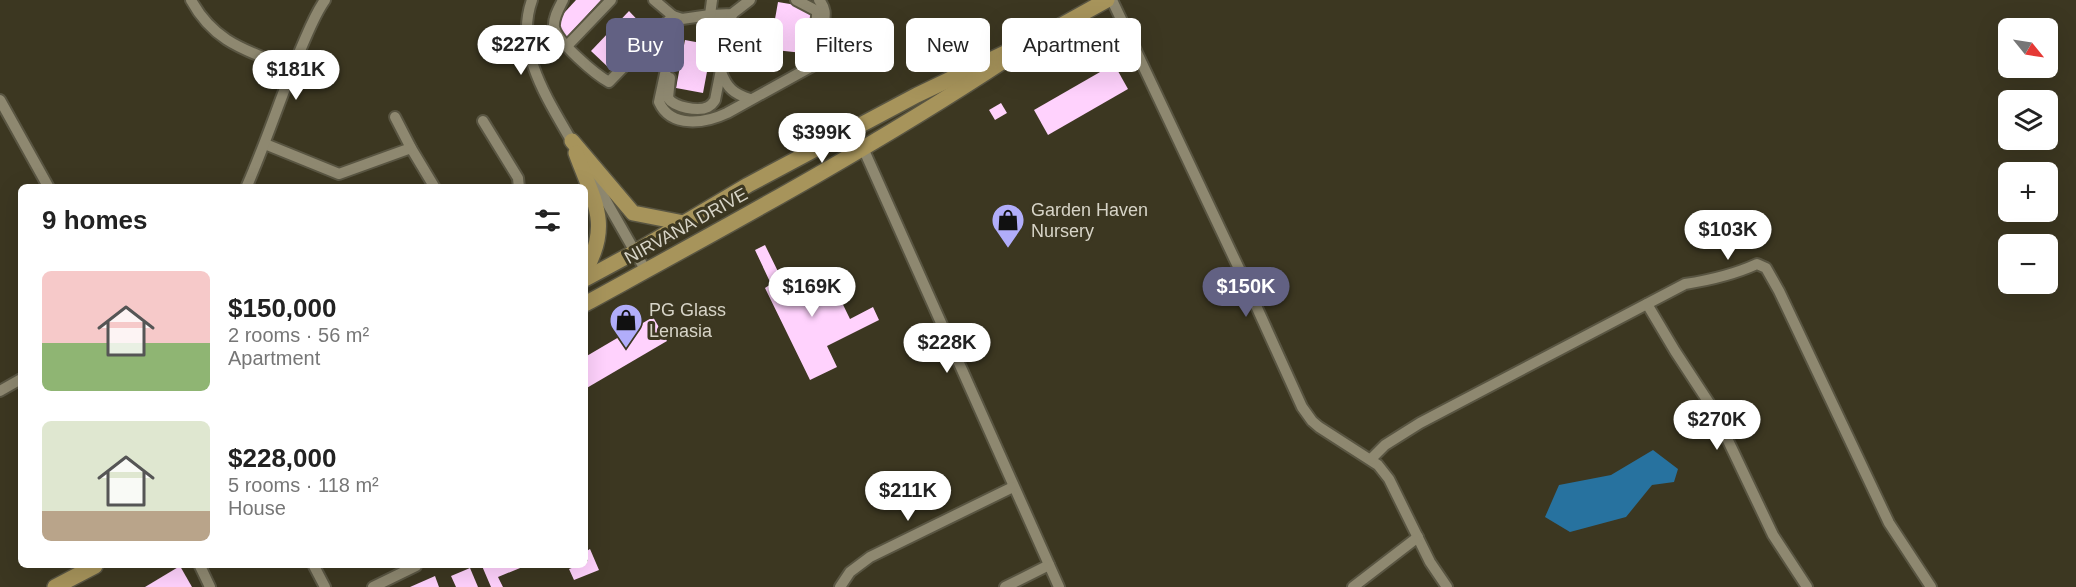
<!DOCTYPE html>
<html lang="en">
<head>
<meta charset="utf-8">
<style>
  :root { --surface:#fff; --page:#f6f6f6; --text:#222; --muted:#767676; --accent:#626183 }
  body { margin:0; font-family:Helvetica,sans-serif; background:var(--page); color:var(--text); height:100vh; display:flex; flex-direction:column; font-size:22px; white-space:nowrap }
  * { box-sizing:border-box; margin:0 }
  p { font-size:20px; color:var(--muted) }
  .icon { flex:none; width:33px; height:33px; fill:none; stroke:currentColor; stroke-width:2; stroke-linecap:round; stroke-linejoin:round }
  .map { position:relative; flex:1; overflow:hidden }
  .side { position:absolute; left:18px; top:184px; width:570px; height:384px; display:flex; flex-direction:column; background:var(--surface); border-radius:9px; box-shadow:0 6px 24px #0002 }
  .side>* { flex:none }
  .hud { position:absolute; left:606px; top:18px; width:570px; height:54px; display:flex; gap:12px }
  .needle { width:39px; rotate:120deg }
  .fabs { position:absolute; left:1998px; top:18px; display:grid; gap:12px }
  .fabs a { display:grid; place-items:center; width:60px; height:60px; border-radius:9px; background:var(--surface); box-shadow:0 6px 24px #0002; font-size:30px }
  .price { position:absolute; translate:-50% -51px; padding:0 14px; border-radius:21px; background:#fff; color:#222; font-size:20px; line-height:39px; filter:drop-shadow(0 2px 3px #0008) }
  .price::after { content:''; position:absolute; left:50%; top:36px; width:18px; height:14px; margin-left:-9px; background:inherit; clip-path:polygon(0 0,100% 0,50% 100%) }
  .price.on { background:var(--accent); color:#fff }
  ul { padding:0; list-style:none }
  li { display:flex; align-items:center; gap:18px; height:150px; padding:0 24px }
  li span { display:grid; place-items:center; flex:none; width:168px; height:120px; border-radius:9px; color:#555 }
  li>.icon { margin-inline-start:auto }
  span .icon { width:72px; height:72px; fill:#fffc; stroke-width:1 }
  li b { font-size:26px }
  h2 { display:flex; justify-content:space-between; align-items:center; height:72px; padding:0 24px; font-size:26px }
  .pill { padding:0 21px; border-radius:9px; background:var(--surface); box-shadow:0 6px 24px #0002; font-size:21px; line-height:54px }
  .pill.on { background:var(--accent); color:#fff }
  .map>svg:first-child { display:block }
  .water { fill:#27729f }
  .building { fill:#ffd2fd }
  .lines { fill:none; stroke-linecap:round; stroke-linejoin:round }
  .minor-casing { stroke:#595542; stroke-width:14 }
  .major-casing { stroke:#595542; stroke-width:18 }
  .minor { stroke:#8e8870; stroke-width:10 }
  .major { stroke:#a7945b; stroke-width:15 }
  .labels { text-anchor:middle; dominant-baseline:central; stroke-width:6; stroke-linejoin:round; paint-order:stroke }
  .poi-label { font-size:18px; fill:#d7d4c7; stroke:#3c3721; text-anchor:start }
  .street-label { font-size:18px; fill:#d7d4c7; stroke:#3c3721 }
</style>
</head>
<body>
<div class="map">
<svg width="2076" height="587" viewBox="0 0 2076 587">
  <rect width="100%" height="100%" fill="#3c3721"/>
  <!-- water -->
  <path class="water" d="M1653,450l25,19 -4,13 -22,3 -26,32 -56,15 -25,-15 14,-32 52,-10z"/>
  <!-- building -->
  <g class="building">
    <path d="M576,0h25l-35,38 -13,-13z"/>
    <path d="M778,2l30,5 4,5 -9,41 -28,-3 -10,-9v-8l-4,-2 7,-9 7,-3z"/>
    <path d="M629,11l17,18 -37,39 -18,-17z"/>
    <path d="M685,40l27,5 -9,48 -27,-5z"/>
    <path d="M1114,64l14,25 -80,46 -14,-25z"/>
    <path d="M1001,103l6,10 -12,7 -6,-10z"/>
    <path d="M765,245l25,51 39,-20 21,43 23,-12 6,13 -52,26 10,21 -27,13 -45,-92 6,-4 -16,-34z"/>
    <path d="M653,317l14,24 -82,48v-32z"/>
    <path d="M590,549l9,21 -25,10 -5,-11 8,-3h8v-4l3,-1 -3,-9z"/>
    <path d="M180,566l12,21h-47z"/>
    <path d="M482,566h43l-27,11 5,10h-12z"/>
    <path d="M470,568l8,19h-22l-5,-11z"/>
    <path d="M435,576l4,11h-29z"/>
  </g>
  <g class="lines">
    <!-- minor casing -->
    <g class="minor-casing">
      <g id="minor">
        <path d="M191,0c24,44 58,51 101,69"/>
        <path d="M532,0c-19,52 19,104 43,147"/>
        <path d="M563,0c-4,8 -10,18 -9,27 3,15 42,48 55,55l64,-66"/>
        <path d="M654,0l19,16 9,3 28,-4 22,-1 18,-14"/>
        <path d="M796,0l21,11v6l-9,51"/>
        <path d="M819,0c10,12 4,19 4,32 0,8 5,16 8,23"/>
        <path d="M1112,0l131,277 59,130 10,14 7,6 59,38 11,14 41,83 17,25"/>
        <path d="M710,15l2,-15"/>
        <path d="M677,18l-18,84c12,27 47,21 68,11l136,-75"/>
        <path d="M567,46l44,-46"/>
        <path d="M721,72c6,16 13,22 29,27"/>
        <path d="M670,78l-2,20c6,9 30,14 40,9 4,-2 5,-4 7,-7l17,-86"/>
        <path d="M0,100l49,88"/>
        <path d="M395,117l16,31 24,40"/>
        <path d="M483,121l35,57 1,10"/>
        <path d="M265,144l74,30 72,-26"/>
        <path d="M863,148l196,439"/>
        <path d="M589,171l57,100"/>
        <path d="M246,188c21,-47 36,-96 56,-142 7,-16 13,-32 23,-46"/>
        <path d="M1647,304l28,47 38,58 60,126 34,52"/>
        <path d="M0,391l21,-12"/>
        <path d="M1371,459l14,-14 35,-22 265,-139c26,-4 48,-9 72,-20l9,4 13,23 110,232 42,64"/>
        <path d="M200,566l10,21"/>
        <path d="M314,566l11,21"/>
        <path d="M373,587l43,-21"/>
        <path d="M840,587l10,-15 20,-15 143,-70"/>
        <path d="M1005,587l44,-22"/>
        <path d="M1353,587l65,-50"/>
      </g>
    </g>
    <!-- major casing -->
    <g class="major-casing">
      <g id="major">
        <path d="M572,141l61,72 51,10"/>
        <path d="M576,153c17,47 36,70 9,118"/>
        <path d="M585,279l50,-27 113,-67 169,-90 134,-64 56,-31"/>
        <path d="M585,304c142,-78 285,-155 420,-244"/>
        <path d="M55,587l40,-21"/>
      </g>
    </g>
    <!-- minor -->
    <use href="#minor" class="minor"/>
    <!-- major -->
    <use href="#major" class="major"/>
  </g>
  <!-- icons -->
  <defs>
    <g id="shop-pin" transform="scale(1.725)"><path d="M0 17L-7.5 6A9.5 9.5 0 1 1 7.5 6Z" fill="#b1adfa" stroke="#3c3721"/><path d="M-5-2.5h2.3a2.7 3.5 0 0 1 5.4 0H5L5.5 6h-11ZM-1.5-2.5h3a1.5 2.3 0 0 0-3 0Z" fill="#111"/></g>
  </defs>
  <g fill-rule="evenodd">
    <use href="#shop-pin" x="1008" y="220"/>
    <use href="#shop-pin" x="626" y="320"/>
  </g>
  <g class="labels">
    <!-- poi labels -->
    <g class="poi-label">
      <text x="1031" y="210">Garden Haven<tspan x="1031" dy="21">Nursery</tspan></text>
      <text x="649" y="310">PG Glass<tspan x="649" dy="21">Lenasia</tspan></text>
    </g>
    <!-- street labels -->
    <g class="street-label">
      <text transform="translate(686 226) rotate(-29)">NIRVANA DRIVE</text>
    </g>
  </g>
</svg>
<div class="fabs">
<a><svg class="needle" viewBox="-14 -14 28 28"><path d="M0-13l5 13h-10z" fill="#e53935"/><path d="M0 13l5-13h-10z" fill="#767676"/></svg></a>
<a><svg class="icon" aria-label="layers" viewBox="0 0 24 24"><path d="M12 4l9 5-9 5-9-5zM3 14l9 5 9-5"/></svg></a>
<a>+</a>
<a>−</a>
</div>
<b class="price" style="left:521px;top:76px">$227K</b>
<b class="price" style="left:296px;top:101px">$181K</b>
<b class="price" style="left:822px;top:164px">$399K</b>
<b class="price" style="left:1728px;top:261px">$103K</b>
<b class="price" style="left:812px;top:318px">$169K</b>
<b class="price on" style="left:1246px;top:318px">$150K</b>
<b class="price" style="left:947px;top:374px">$228K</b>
<b class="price" style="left:1717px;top:451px">$270K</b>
<b class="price" style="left:908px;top:522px">$211K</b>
<div class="hud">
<a class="pill on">Buy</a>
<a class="pill">Rent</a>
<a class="pill">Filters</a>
<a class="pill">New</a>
<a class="pill">Apartment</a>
</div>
<section class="side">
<h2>9 homes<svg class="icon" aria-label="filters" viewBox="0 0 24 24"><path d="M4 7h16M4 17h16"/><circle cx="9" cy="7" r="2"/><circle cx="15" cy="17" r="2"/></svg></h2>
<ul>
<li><span style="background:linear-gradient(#f6c9c9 60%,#8fb573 0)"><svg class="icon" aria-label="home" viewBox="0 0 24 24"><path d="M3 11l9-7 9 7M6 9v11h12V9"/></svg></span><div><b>$150,000</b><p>2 rooms · 56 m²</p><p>Apartment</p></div></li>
<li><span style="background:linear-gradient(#dfe7d0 75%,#b9a48a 0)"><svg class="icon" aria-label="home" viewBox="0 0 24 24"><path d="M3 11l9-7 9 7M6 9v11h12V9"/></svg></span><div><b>$228,000</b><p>5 rooms · 118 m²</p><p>House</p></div></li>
</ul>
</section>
</div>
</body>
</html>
